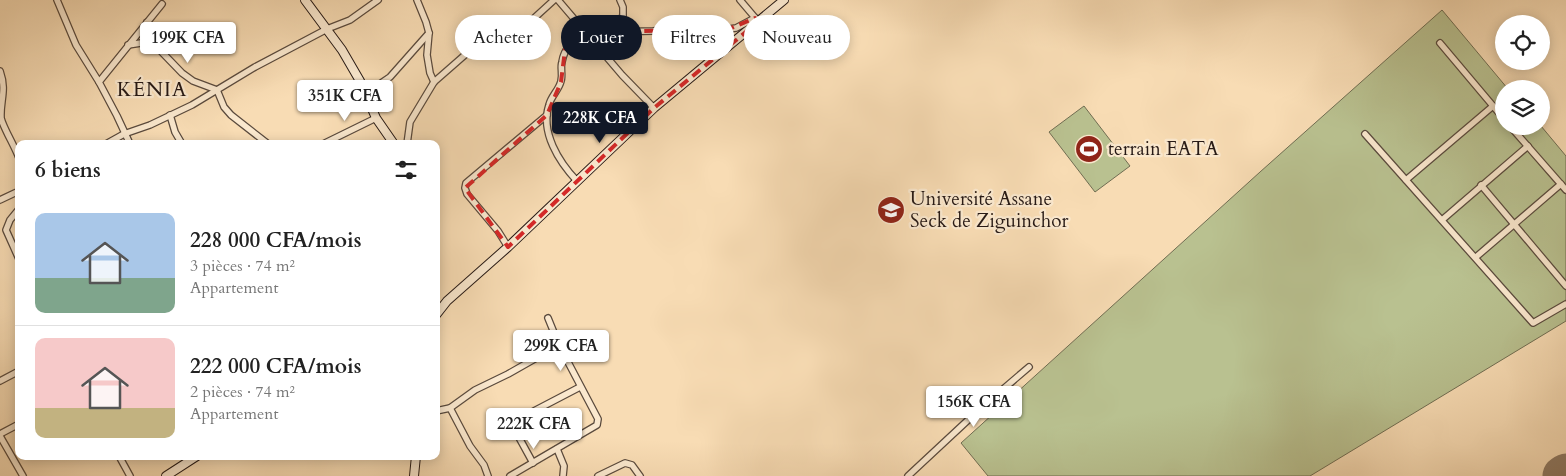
<!DOCTYPE html>
<html lang="fr">
<head>
<meta charset="utf-8">
<style>
  :root { --surface:#fff; --page:#f2f2f2; --text:#222; --muted:#767676; --line:#e0e0e0; --accent:#111827 }
  body { margin:0; font-family:Cardo,serif; background:var(--page); color:var(--text); height:100vh; display:flex; flex-direction:column; font-size:19px; white-space:nowrap }
  * { box-sizing:border-box; margin:0 }
  p { font-size:16px; color:var(--muted) }
  .icon { flex:none; width:28px; height:28px; fill:none; stroke:currentColor; stroke-width:2; stroke-linecap:round; stroke-linejoin:round }
  .map { position:relative; flex:1; overflow:hidden }
  .drawer { position:absolute; left:15px; top:140px; width:425px; height:320px; display:flex; flex-direction:column; background:var(--surface); border-radius:10px; box-shadow:0 2px 12px #0003 }
  .drawer>* { flex:none }
  .guide { position:absolute; left:455px; top:15px; width:475px; height:45px; display:flex; gap:10px }
  .tools { position:absolute; left:1495px; top:15px; display:grid; gap:10px }
  .tools a { display:grid; place-items:center; width:55px; height:55px; border-radius:50%; background:var(--surface); box-shadow:0 2px 12px #0003; font-size:25px }
  .price { position:absolute; translate:-50% -42px; padding:0 11px; border-radius:5px; background:#fff; color:#222; font-size:16px; line-height:32px; filter:drop-shadow(0 1px 2px #0008) }
  .price::after { content:''; position:absolute; left:50%; top:30px; width:15px; height:11px; margin-left:-8px; background:inherit; clip-path:polygon(0 0,100% 0,50% 100%) }
  .price.selected { background:var(--accent); color:#fff }
  ul { padding:0; list-style:none }
  li { display:flex; align-items:center; gap:15px; height:125px; padding:0 20px }
  li+li { border-top:1px solid var(--line) }
  li span { display:grid; place-items:center; flex:none; width:140px; height:100px; border-radius:10px; color:#555 }
  li>.icon { margin-inline-start:auto }
  span .icon { width:60px; height:60px; fill:#fffc; stroke-width:1 }
  li b { font-size:21px }
  h2 { display:flex; justify-content:space-between; align-items:center; height:60px; padding:0 20px; font-size:21px }
  .pill { padding:0 18px; border-radius:22px; background:var(--surface); box-shadow:0 2px 12px #0003; font-size:18px; line-height:45px }
  .pill.selected { background:var(--accent); color:#fff }
  .map>svg:first-child { display:block }
  .green { fill:#b9c190; stroke:#706d52 }
  .lines { fill:none; stroke-linecap:round; stroke-linejoin:round }
  .runway { stroke:#8f7a64; stroke-width:41 }
  .street-casing { stroke:#5a4a3d; stroke-width:8 }
  .secondary-casing { stroke:#261915; stroke-width:10 }
  .street { stroke:#fae8ce; stroke-width:5.5 }
  .secondary { stroke:#fae8ce; stroke-width:8 }
  .marked { fill:none; stroke:#d62828; stroke-width:4; stroke-dasharray:10 6; stroke-linejoin:round }
  .labels { text-anchor:middle; dominant-baseline:central; stroke-width:4.5; stroke-linejoin:round; paint-order:stroke }
  .poi-label { font-size:19px; fill:#261915; stroke:#fae8ce; text-anchor:start }
  .neighbourhood-label { font-size:20px; letter-spacing:1px; fill:#261915; stroke:#fae8ce }
</style>
</head>
<body>
<div class="map">
<svg width="1566" height="476" viewBox="0 0 1566 476">
  <rect width="100%" height="100%" fill="#f8dcb4"/>
  <filter id="stains"><feTurbulence type="fractalNoise" baseFrequency=".004" numOctaves="4"/><feColorMatrix values="0 0 0 0 .2 0 0 0 0 .09 0 0 0 0 .02 0 0 0 .5 -.17"/></filter>
  <radialGradient id="worn" r=".72"><stop offset=".6" stop-color="#630" stop-opacity="0"/><stop offset="1" stop-color="#630" stop-opacity=".3"/></radialGradient>
  <!-- green -->
  <g class="green">
    <path d="M1442,10l66,79h-4v37h37l25,30v165l-256,155h-322l-27,-33 299,-271z"/>
    <path d="M1084,106l46,60 -35,26 -46,-60z"/>
  </g>
  <g class="lines">
    <!-- runway -->
    <path class="runway" d="M1563,476l3,-2"/>
    <!-- street casing -->
    <g class="street-casing">
      <g id="street">
        <path d="M57,0l19,45 23,37"/>
        <path d="M417,0l9,22 3,11 -2,22 3,18 4,9"/>
        <path d="M558,0l64,75 32,33"/>
        <path d="M740,0l17,20"/>
        <path d="M147,22l7,22 28,29 11,8 24,9 7,17 7,8 37,29"/>
        <path d="M607,32l16,-16v-9l-3,-7"/>
        <path d="M593,41l14,-9 46,-1 47,-4 29,2 7,-1 19,-10"/>
        <path d="M1440,43l64,76"/>
        <path d="M128,45l13,-2 13,1"/>
        <path d="M0,71c7,20 0,29 1,47 2,9 14,29 18,40"/>
        <path d="M365,94l25,-17 39,-44"/>
        <path d="M170,115l5,17 7,12"/>
        <path d="M1510,126l56,64"/>
        <path d="M1365,134l168,189 33,-19"/>
        <path d="M106,144l18,-10 26,-9 42,-20 63,-38 72,-38 23,-9 28,-20"/>
        <path d="M130,144l-13,-28 -18,-34 63,-78"/>
        <path d="M323,144l53,-26"/>
        <path d="M407,144l3,-22 24,-40 32,-28 21,-1 22,-12 45,-41"/>
        <path d="M1406,180l87,-74"/>
        <path d="M577,181c-18,-19 -37,-49 -28,-76 2,-9 10,-15 12,-24 2,-7 -1,-13 1,-19 2,-14 12,-23 22,-31"/>
        <path d="M1481,185l85,101"/>
        <path d="M0,200l19,-9"/>
        <path d="M19,209l-9,11 -4,10 13,29"/>
        <path d="M1442,220l86,-74"/>
        <path d="M508,247l-10,-16 -31,-37 -2,-6 1,-5 81,-68"/>
        <path d="M1476,257l85,-73"/>
        <path d="M0,381l19,-10"/>
        <path d="M450,408l20,38 14,19 4,11"/>
        <path d="M436,411l14,-3 25,-18 33,-16 51,-29"/>
        <path d="M0,434l19,-10"/>
        <path d="M0,436l23,40"/>
        <path d="M557,449l7,17 -1,10"/>
        <path d="M119,456l11,20"/>
        <path d="M533,463l-22,-40 69,-36"/>
        <path d="M510,476l87,-51 1,-6 -39,-74 -11,-27"/>
        <path d="M598,476l27,-13 7,2 8,11"/>
        <path d="M908,476l73,-68 48,-41"/>
      </g>
    </g>
    <!-- secondary casing -->
    <g class="secondary-casing">
      <g id="secondary">
        <path d="M305,0l37,50 18,31 16,37 18,26"/>
        <path d="M436,315l11,-14 61,-54 146,-139 130,-108"/>
        <path d="M166,476l31,-20"/>
        <path d="M414,476l2,-20"/>
      </g>
    </g>
    <!-- street -->
    <use href="#street" class="street"/>
    <!-- secondary -->
    <use href="#secondary" class="secondary"/>
  </g>
  <!-- marked area -->
  <path class="marked" d="M755,18l3,4 -104,86 -146,139 -43,-59 82,-73 14,-33 4,-32 19,-19 9,11 14,-10 122,-3z"/>
  <!-- icons -->
  <defs>
    <g id="stadium-disc" transform="scale(1.4375)"><circle r="9.5" fill="#8f2418" stroke="#fae8ce"/><path d="M0-5a6.5 5 0 1 0 0 10a6.5 5 0 1 0 0-10ZM-3.5-1.8h7v3.6h-7Z" fill="#fff"/></g>
    <g id="university-disc" transform="scale(1.4375)"><circle r="9.5" fill="#8f2418" stroke="#fae8ce"/><path d="M0-5L7-2L0 1L-7-2ZM-4 1L0 2.5L4 1V4Q0 6-4 4Z" fill="#fff"/></g>
  </defs>
  <g fill-rule="evenodd">
    <use href="#stadium-disc" x="1089" y="149"/>
    <use href="#university-disc" x="891" y="210"/>
  </g>
  <g class="labels">
    <!-- poi labels -->
    <g class="poi-label">
      <text x="1108" y="149">terrain EATA</text>
      <text x="910" y="199">Université Assane<tspan x="910" dy="22">Seck de Ziguinchor</tspan></text>
    </g>
    <!-- neighbourhood labels -->
    <g class="neighbourhood-label">
      <text x="152" y="89">KÉNIA</text>
    </g>
  </g>
  <rect width="100%" height="100%" filter="url(#stains)"/>
  <rect width="100%" height="100%" fill="url(#worn)"/>
</svg>
<div class="tools">
<a><svg class="icon" aria-label="locate" viewBox="0 0 24 24"><circle cx="12" cy="12" r="6"/><path d="M12 2v4M12 18v4M2 12h4M18 12h4"/></svg></a>
<a><svg class="icon" aria-label="layers" viewBox="0 0 24 24"><path d="M12 4l9 5-9 5-9-5zM3 14l9 5 9-5"/></svg></a>
</div>
<b class="price" style="left:188px;top:64px">199K CFA</b>
<b class="price" style="left:345px;top:122px">351K CFA</b>
<b class="price selected" style="left:600px;top:144px">228K CFA</b>
<b class="price" style="left:561px;top:372px">299K CFA</b>
<b class="price" style="left:974px;top:428px">156K CFA</b>
<b class="price" style="left:534px;top:450px">222K CFA</b>
<div class="guide">
<a class="pill">Acheter</a>
<a class="pill selected">Louer</a>
<a class="pill">Filtres</a>
<a class="pill">Nouveau</a>
</div>
<section class="drawer">
<h2>6 biens<svg class="icon" aria-label="filters" viewBox="0 0 24 24"><path d="M4 7h16M4 17h16"/><circle cx="9" cy="7" r="2"/><circle cx="15" cy="17" r="2"/></svg></h2>
<ul>
<li><span style="background:linear-gradient(#a9c7e8 65%,#7fa58c 0)"><svg class="icon" aria-label="home" viewBox="0 0 24 24"><path d="M3 11l9-7 9 7M6 9v11h12V9"/></svg></span><div><b>228 000 CFA/mois</b><p>3 pièces · 74 m²</p><p>Appartement</p></div></li>
<li><span style="background:linear-gradient(#f6c9c9 70%,#c2b280 0)"><svg class="icon" aria-label="home" viewBox="0 0 24 24"><path d="M3 11l9-7 9 7M6 9v11h12V9"/></svg></span><div><b>222 000 CFA/mois</b><p>2 pièces · 74 m²</p><p>Appartement</p></div></li>
</ul>
</section>
</div>
</body>
</html>
